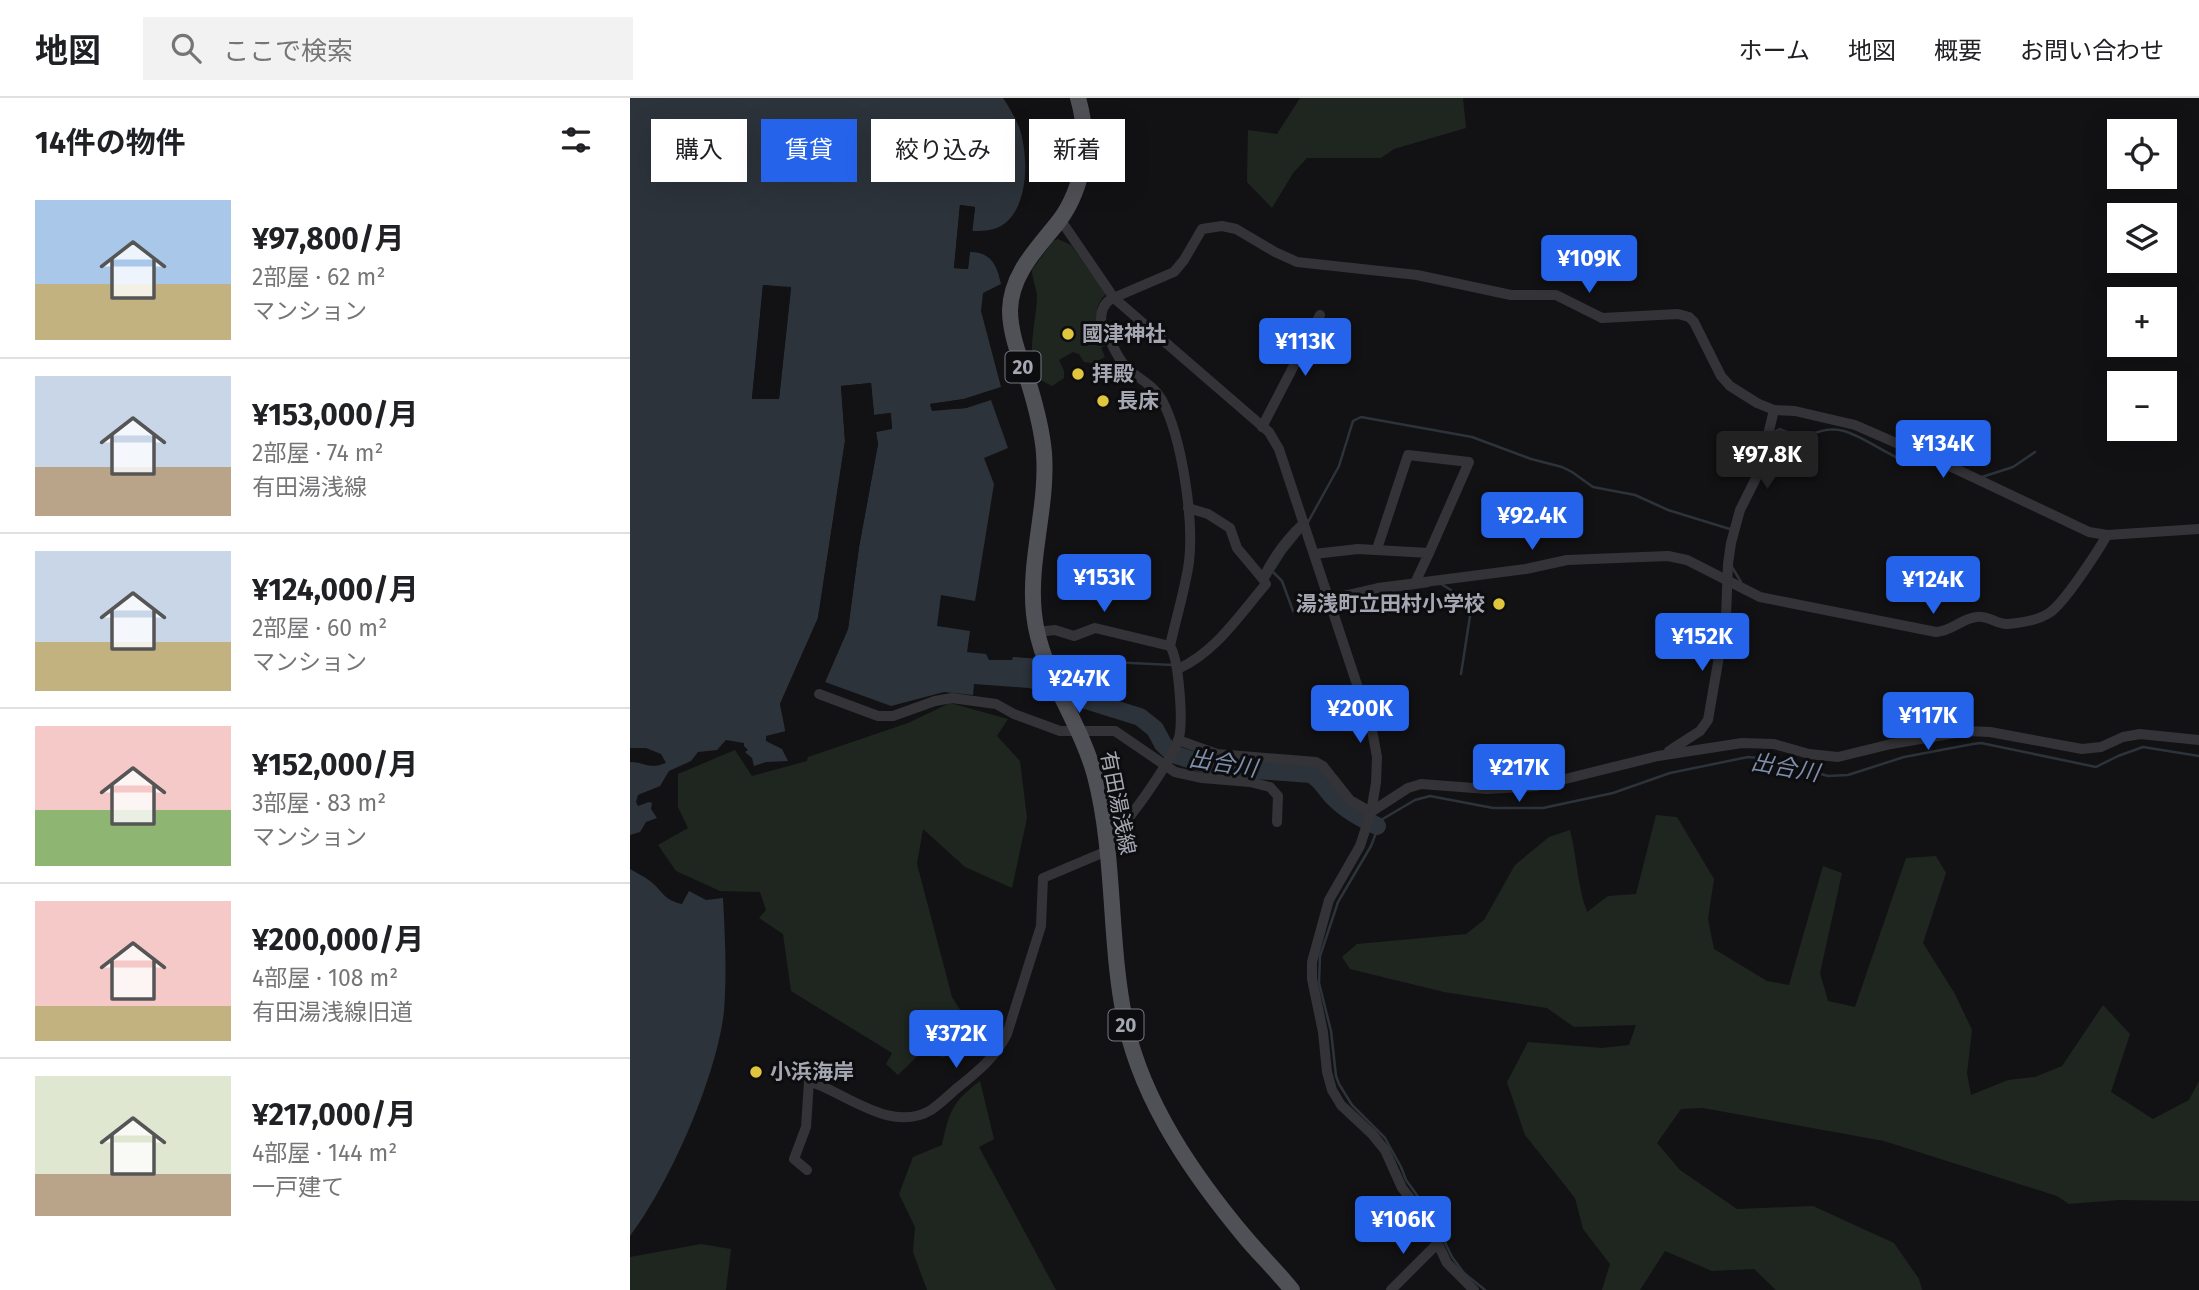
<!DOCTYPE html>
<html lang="ja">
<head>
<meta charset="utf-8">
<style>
  :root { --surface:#fff; --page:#f2f2f2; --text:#202124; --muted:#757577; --line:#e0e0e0; --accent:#2563eb }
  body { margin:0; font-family:"Fira Sans","Noto Sans JP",sans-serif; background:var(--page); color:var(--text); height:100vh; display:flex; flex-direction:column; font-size:26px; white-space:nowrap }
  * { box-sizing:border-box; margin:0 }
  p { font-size:23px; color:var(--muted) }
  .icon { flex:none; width:38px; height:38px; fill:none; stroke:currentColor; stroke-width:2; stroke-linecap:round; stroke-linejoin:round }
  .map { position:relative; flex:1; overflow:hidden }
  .side { display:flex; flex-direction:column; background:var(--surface); width:630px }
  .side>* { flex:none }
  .hud { position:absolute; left:21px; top:21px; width:665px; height:63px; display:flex; gap:14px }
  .controls { position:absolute; left:1477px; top:21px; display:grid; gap:14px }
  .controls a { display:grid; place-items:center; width:70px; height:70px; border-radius:0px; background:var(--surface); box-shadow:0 7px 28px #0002; font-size:35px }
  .price { position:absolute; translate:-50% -60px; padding:0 16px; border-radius:7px; background:var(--accent); color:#fff; font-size:23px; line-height:46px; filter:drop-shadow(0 2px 4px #0008) }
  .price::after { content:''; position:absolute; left:50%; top:42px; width:21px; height:16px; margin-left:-10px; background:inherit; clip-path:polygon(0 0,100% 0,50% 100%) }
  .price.selected { background:#222; color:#fff }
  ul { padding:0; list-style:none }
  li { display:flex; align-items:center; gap:21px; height:175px; padding:0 35px }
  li+li { border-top:2px solid var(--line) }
  li span { display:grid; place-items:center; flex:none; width:196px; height:140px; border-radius:0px; color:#555 }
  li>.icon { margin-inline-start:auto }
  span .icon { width:84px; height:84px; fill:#fffc; stroke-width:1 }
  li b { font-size:30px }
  h2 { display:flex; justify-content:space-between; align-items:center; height:84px; padding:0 35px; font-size:30px }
  .pill { padding:0 24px; border-radius:0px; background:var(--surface); box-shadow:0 7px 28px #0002; font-size:24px; line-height:63px }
  .pill.selected { background:var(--accent); color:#fff }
  header { display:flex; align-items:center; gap:42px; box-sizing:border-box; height:98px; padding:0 35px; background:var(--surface); border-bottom:2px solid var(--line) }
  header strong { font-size:33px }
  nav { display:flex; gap:38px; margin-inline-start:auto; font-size:24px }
  .search { width:490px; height:63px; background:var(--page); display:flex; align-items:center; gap:18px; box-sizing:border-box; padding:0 24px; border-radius:0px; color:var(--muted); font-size:26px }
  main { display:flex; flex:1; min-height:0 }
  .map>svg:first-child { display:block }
  .green { fill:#1f2620 }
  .water { fill:#2d333b; fill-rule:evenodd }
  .pier { fill:#121214; fill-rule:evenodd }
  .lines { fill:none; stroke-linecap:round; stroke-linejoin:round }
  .stream { stroke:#2d333b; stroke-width:2.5 }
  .river { stroke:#2d333b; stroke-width:18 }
  .minor { stroke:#343438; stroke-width:10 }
  .primary { stroke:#505057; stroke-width:16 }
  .poi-dot { fill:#e0c53e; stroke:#0d0d0f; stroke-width:2.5 }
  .labels { text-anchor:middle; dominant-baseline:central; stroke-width:6; stroke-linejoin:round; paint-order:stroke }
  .shield { fill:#0d0d0f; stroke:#777982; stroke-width:2 }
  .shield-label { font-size:19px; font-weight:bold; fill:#a5a7b3 }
  .poi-label { font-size:21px; font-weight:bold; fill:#a5a7b3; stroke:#0d0d0f; text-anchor:start }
  .street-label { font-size:21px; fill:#a5a7b3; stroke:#0d0d0f }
  .water-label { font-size:23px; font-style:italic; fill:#7f8fab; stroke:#0d0d0f }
</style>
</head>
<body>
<header>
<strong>地図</strong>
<div class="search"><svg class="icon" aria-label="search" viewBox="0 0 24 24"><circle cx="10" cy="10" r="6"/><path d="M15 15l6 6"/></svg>ここで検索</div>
<nav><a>ホーム</a><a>地図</a><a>概要</a><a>お問い合わせ</a></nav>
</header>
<main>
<section class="side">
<h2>14件の物件<svg class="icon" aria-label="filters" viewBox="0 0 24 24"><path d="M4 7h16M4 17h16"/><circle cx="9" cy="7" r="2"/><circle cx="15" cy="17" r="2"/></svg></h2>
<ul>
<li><span style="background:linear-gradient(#a9c7e8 60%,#c2b280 0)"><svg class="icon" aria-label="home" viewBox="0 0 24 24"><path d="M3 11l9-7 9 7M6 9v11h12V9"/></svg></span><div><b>¥97,800/月</b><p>2部屋 · 62 m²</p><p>マンション</p></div></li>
<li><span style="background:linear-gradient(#c9d6e8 65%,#b9a48a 0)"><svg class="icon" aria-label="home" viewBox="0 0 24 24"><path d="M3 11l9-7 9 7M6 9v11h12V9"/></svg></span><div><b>¥153,000/月</b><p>2部屋 · 74 m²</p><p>有田湯浅線</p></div></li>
<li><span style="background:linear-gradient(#c9d6e8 65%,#c2b280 0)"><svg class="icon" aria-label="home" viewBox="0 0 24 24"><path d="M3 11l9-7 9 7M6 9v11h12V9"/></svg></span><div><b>¥124,000/月</b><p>2部屋 · 60 m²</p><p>マンション</p></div></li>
<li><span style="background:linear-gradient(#f6c9c9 60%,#8fb573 0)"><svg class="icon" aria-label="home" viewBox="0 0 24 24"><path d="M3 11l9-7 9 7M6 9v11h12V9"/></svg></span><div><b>¥152,000/月</b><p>3部屋 · 83 m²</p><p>マンション</p></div></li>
<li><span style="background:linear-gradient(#f6c9c9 75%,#c2b280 0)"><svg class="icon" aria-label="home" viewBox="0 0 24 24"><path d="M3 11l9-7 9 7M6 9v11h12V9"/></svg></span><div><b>¥200,000/月</b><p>4部屋 · 108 m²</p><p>有田湯浅線旧道</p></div></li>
<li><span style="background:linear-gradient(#dfe7d0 70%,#b9a48a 0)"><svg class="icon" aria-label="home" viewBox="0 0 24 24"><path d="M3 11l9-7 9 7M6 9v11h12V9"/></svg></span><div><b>¥217,000/月</b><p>4部屋 · 144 m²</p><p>一戸建て</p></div></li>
</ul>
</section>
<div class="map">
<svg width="1569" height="1192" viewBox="0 0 1569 1192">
  <rect width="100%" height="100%" fill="#121214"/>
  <!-- green -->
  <g class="green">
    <path d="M670,0h163l3,30 -72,21 -13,9h-74l-14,15 -21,35 -25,-26 1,-52 29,4z"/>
    <path d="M428,141l13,6 35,49c-17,16 -6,31 2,49l-7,5 4,9 -12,6 -9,-1 -5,-8 -6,-2 -14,8 5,11v7l-12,8 -15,-8c-11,-25 -1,-54 0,-80 0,-10 -5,-18 -5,-28l21,-29z"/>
    <path d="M320,605l58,16 -11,17 23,25 7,57 -15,70 -47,-21 -42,-38 -6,35 35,133 25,39 -35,22 -12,-14 -32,31 -12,-11 6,-11 -101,-62 -8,-57 -24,-16 7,-8 -6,-18 -40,-1 -44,-20 -18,-26 30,-17 -10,-21v-33l57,-24 17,26 55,-15 1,-4 100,-34z"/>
    <path d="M1026,717l21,2 37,62 -6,40 6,30 53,32 22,4 34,-119 19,7 -22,100 8,28 27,6 51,-149 30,-2 10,17 -23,70 32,51 17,36 -5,43 4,22 37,-15 27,-3 27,-11 41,-61 27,29 -19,58 42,27 36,-19 10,-19v120l-80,-1 -50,4 -12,-8 -173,-55 -181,-33 -22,1 -24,34 23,27 57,39 76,-3 81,37 25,36 3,11h-146l-22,-21 -42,2 -47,-20 -25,39h-38l8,-26 -27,-35 -8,-31 -50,-63 -18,-53 21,-40 74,6 27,-3 7,-20 -62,2 -27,-19 -103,-16 -94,-23 -8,-12 15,-13 109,-10 18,-14 31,-55 34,-28 21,-7c7,27 7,55 17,82l21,-16 28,-2z"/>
    <path d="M350,983l14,58 -15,8 77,143h-129l-14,-38 2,-25 -16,-33 14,-37 29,-12c7,-33 10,-43 38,-64z"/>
    <path d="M71,1146l30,5 -5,41h-96v-33z"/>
  </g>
  <!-- water -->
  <g class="water">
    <path d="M0,0h373c6,9 12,19 16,29 10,28 11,84 -20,100 -8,4 -19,4 -27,4l3,-24 -15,-2 -6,63 14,1 2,-17c21,0 27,13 31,32l-18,9 -2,18 20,76 -37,12 -34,5 2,6 34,-2 25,-8 17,48 -24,10 10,26 -19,117 -34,-6 -4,31 33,5 -3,21 19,2 3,6h23l1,-3 58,4 2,2 19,-3 3,11 -7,4 -4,30 -55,-17 -55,-4 -1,11 -29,-3 -53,14 -66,-24 23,-53 11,-82 19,-103 -2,-12 16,-4 -2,-15 -16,2 -3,-32 -30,3 4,55 -27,177 -38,86 6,27 -20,5v5l16,8 6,12 -22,1 -12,4 -2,-8 -7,-6 3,-2 -4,-4v-3l-18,-3 -9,10 -19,2 -7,9 -22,10 -9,15 -22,9 -2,7 2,4 11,-4 3,1 -1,6 6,9 -11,4 -6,10 -10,3v-73c16,0 18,8 36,1l-5,-9 -15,-6h-16zM133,187l28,3 -12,111 -27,-1z"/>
    <path d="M0,771c6,4 14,7 20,12 14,11 13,19 32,23l7,-13 17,9 17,-2c2,38 4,75 1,113 -7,65 -54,172 -94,225z"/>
  </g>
  <!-- pier -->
  <g class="pier">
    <path d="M330,107l15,2 -3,28 -4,-4 3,-21 -7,-1 -6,56 7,1 2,-16 3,-2 -2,21 -14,-1z"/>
    <path d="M133,187l28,2 -12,112h-27zM136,191l21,2 -11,105 -21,-1z"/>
    <path d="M241,285l3,32 17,-2 1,16 -16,3 2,12 -19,103 -11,82 -23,53 -3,-1 23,-53 11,-82 18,-102 -1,-13 16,-5 -1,-9 -14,2 -3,-2 -3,-30 -23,2 4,52 -28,178 -38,86 7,26 -4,4 -6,-31 38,-86 27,-177 -4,-55z"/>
    <path d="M375,288l-2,4 -38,13 -31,4 32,-3 25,-8 4,2 -29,10 -34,3 -2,-7 34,-5z"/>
  </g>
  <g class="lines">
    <!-- stream -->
    <g class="stream">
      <path d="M1142,335l8,-4c30,15 39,-5 64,2 31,9 57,40 92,32"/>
      <path d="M1312,362l5,-2 13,8"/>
      <path d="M1352,379l31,-10 22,-15"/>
      <path d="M677,426l32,-58 14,-45 8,-4 111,20 59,22 31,8 10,5 21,15 42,8 33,15 65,20"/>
      <path d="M1102,469l9,15"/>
      <path d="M643,474l9,9 11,30 4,1 31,-8"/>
      <path d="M637,482l17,-27 17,-21"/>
      <path d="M811,486l10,6"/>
      <path d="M763,493l35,-5"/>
      <path d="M463,570l17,-6 63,3"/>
      <path d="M831,576l9,-58"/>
      <path d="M855,1192l-21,-17 -12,-16 -20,-41 -26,-36 -5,-13 -16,-29 -33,-33 -13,-21 -3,-8 -5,-45 -12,-48 1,-27 18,-54 33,-56 10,-26 34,-20 15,-4 63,12h50l70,-15 57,-20 78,-16 22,2 58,17 20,-1 56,-18 69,-13 8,-1 115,24 22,-11 25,-9 56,9"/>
    </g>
    <!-- river -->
    <path class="river" d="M433,595l77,24 15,12 8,15 10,10 40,13 98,7c11,6 15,16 23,24 13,13 27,20 43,28"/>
    <!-- minor -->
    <g class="minor">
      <path d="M430,121l54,79 155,134 10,17 93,281 5,27 -1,26 -5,29 -11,34 -31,54 -17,62v17l11,53 4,40 5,18 9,15 31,29 13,16 17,38 23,29 22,46 27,27"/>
      <path d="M632,329l58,-112"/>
      <path d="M558,410l20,6 22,14 7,20 26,31"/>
      <path d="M747,451l31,-94 61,7 -40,91"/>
      <path d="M684,456l44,-5 71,4 -14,30"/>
      <path d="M700,501l48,-11 148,-19 41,-9 101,-4 19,4 73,37 176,35c16,-1 25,-13 40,-15 12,-2 20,7 31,7 12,-1 32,-4 42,-11 14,-8 49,-62 58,-78"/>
      <path d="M407,534l18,-2 19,6 21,-8 75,18"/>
      <path d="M548,571c38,-17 62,-55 88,-85l-3,-5c10,-22 24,-40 41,-56"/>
      <path d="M189,596l59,22h15l42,-15 17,-3 44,6 18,10 46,17h55l60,41 27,6 48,4 20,5 8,9 -1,26"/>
      <path d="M548,642l39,14 99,8 7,4 27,34 21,12 37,-24 13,-4 66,5 50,-3 121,-30 84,-13 32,1 35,10 29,3 53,-13 76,-13 23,1 92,17 19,-2 22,-10 17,-3 59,6"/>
      <path d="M1039,653l31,-20 8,-11 18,-104 2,-52 3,-21 9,-33 19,-38 15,-62"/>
      <path d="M476,743c21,-15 62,-76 72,-100 6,-15 1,-82 -8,-95 6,-28 15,-56 19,-84 5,-43 -7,-124 -27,-162 -9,-16 -24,-21 -36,-33 -11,-12 -18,-32 -25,-47 0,-9 2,-16 10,-21l63,-27 10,-12 18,-31 20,-3 14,3 39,23 22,10 120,13 94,20h45l46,23 76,-4 11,3 5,5 27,54 9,10 27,17 17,7 21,1 60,14 103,45 131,62 18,3 92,-6"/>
      <path d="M177,1072l-13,-11 12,-32 3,-46c37,12 82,53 122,29 9,-6 17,-14 25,-21 21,-17 39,-31 51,-55l34,-108 2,-48 64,-27"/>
      <path d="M761,1192l46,-46"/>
    </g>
    <!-- primary -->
    <path class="primary" d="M448,0c12,41 7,88 -19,123 -21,27 -48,52 -49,89 0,25 11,51 19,74 7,23 13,45 15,69 4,54 -16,107 -10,161 6,58 46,106 61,162 21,81 13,167 31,249 18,79 68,151 119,212 15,18 32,34 47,53"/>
  </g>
  <!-- markers -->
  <g class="poi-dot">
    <circle cx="438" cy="236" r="7"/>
    <circle cx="448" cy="276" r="7"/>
    <circle cx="473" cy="303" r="7"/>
    <circle cx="869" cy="506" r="7"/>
    <circle cx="126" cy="974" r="7"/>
  </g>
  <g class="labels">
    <!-- shield labels -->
    <g class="shield">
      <rect x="375.5" y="253.5" width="35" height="31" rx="5"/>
      <rect x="478.5" y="911.5" width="35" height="31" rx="5"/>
    </g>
    <g class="shield-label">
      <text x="393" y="269">20</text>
      <text x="496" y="927">20</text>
    </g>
    <!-- poi labels -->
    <g class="poi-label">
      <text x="452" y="236">國津神社</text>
      <text x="462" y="276">拝殿</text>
      <text x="487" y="303">長床</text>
      <text x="855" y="506" text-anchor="end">湯浅町立田村小学校</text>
      <text x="140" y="974">小浜海岸</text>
    </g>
    <!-- street labels -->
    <g class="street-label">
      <text transform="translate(488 705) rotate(79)">有田湯浅線</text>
    </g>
    <!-- water labels -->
    <g class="water-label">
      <text transform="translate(593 665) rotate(9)">出合川</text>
      <text transform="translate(1155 669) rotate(10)">出合川</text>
    </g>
  </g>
</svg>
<div class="controls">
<a><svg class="icon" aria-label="locate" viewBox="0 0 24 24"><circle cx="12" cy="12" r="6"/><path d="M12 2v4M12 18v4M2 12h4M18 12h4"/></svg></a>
<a><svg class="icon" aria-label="layers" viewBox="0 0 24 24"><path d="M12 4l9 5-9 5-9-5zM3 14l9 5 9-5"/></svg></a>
<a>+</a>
<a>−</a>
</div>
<b class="price" style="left:959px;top:197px">¥109K</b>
<b class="price" style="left:675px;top:280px">¥113K</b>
<b class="price" style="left:1313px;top:382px">¥134K</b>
<b class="price selected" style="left:1137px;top:393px">¥97.8K</b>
<b class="price" style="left:902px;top:454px">¥92.4K</b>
<b class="price" style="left:474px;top:516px">¥153K</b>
<b class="price" style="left:1303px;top:518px">¥124K</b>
<b class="price" style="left:1072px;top:575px">¥152K</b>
<b class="price" style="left:449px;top:617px">¥247K</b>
<b class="price" style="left:730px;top:647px">¥200K</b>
<b class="price" style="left:1298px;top:654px">¥117K</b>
<b class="price" style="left:889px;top:706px">¥217K</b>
<b class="price" style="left:326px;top:972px">¥372K</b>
<b class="price" style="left:773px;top:1158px">¥106K</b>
<div class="hud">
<a class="pill">購入</a>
<a class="pill selected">賃貸</a>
<a class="pill">絞り込み</a>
<a class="pill">新着</a>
</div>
</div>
</main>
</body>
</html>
